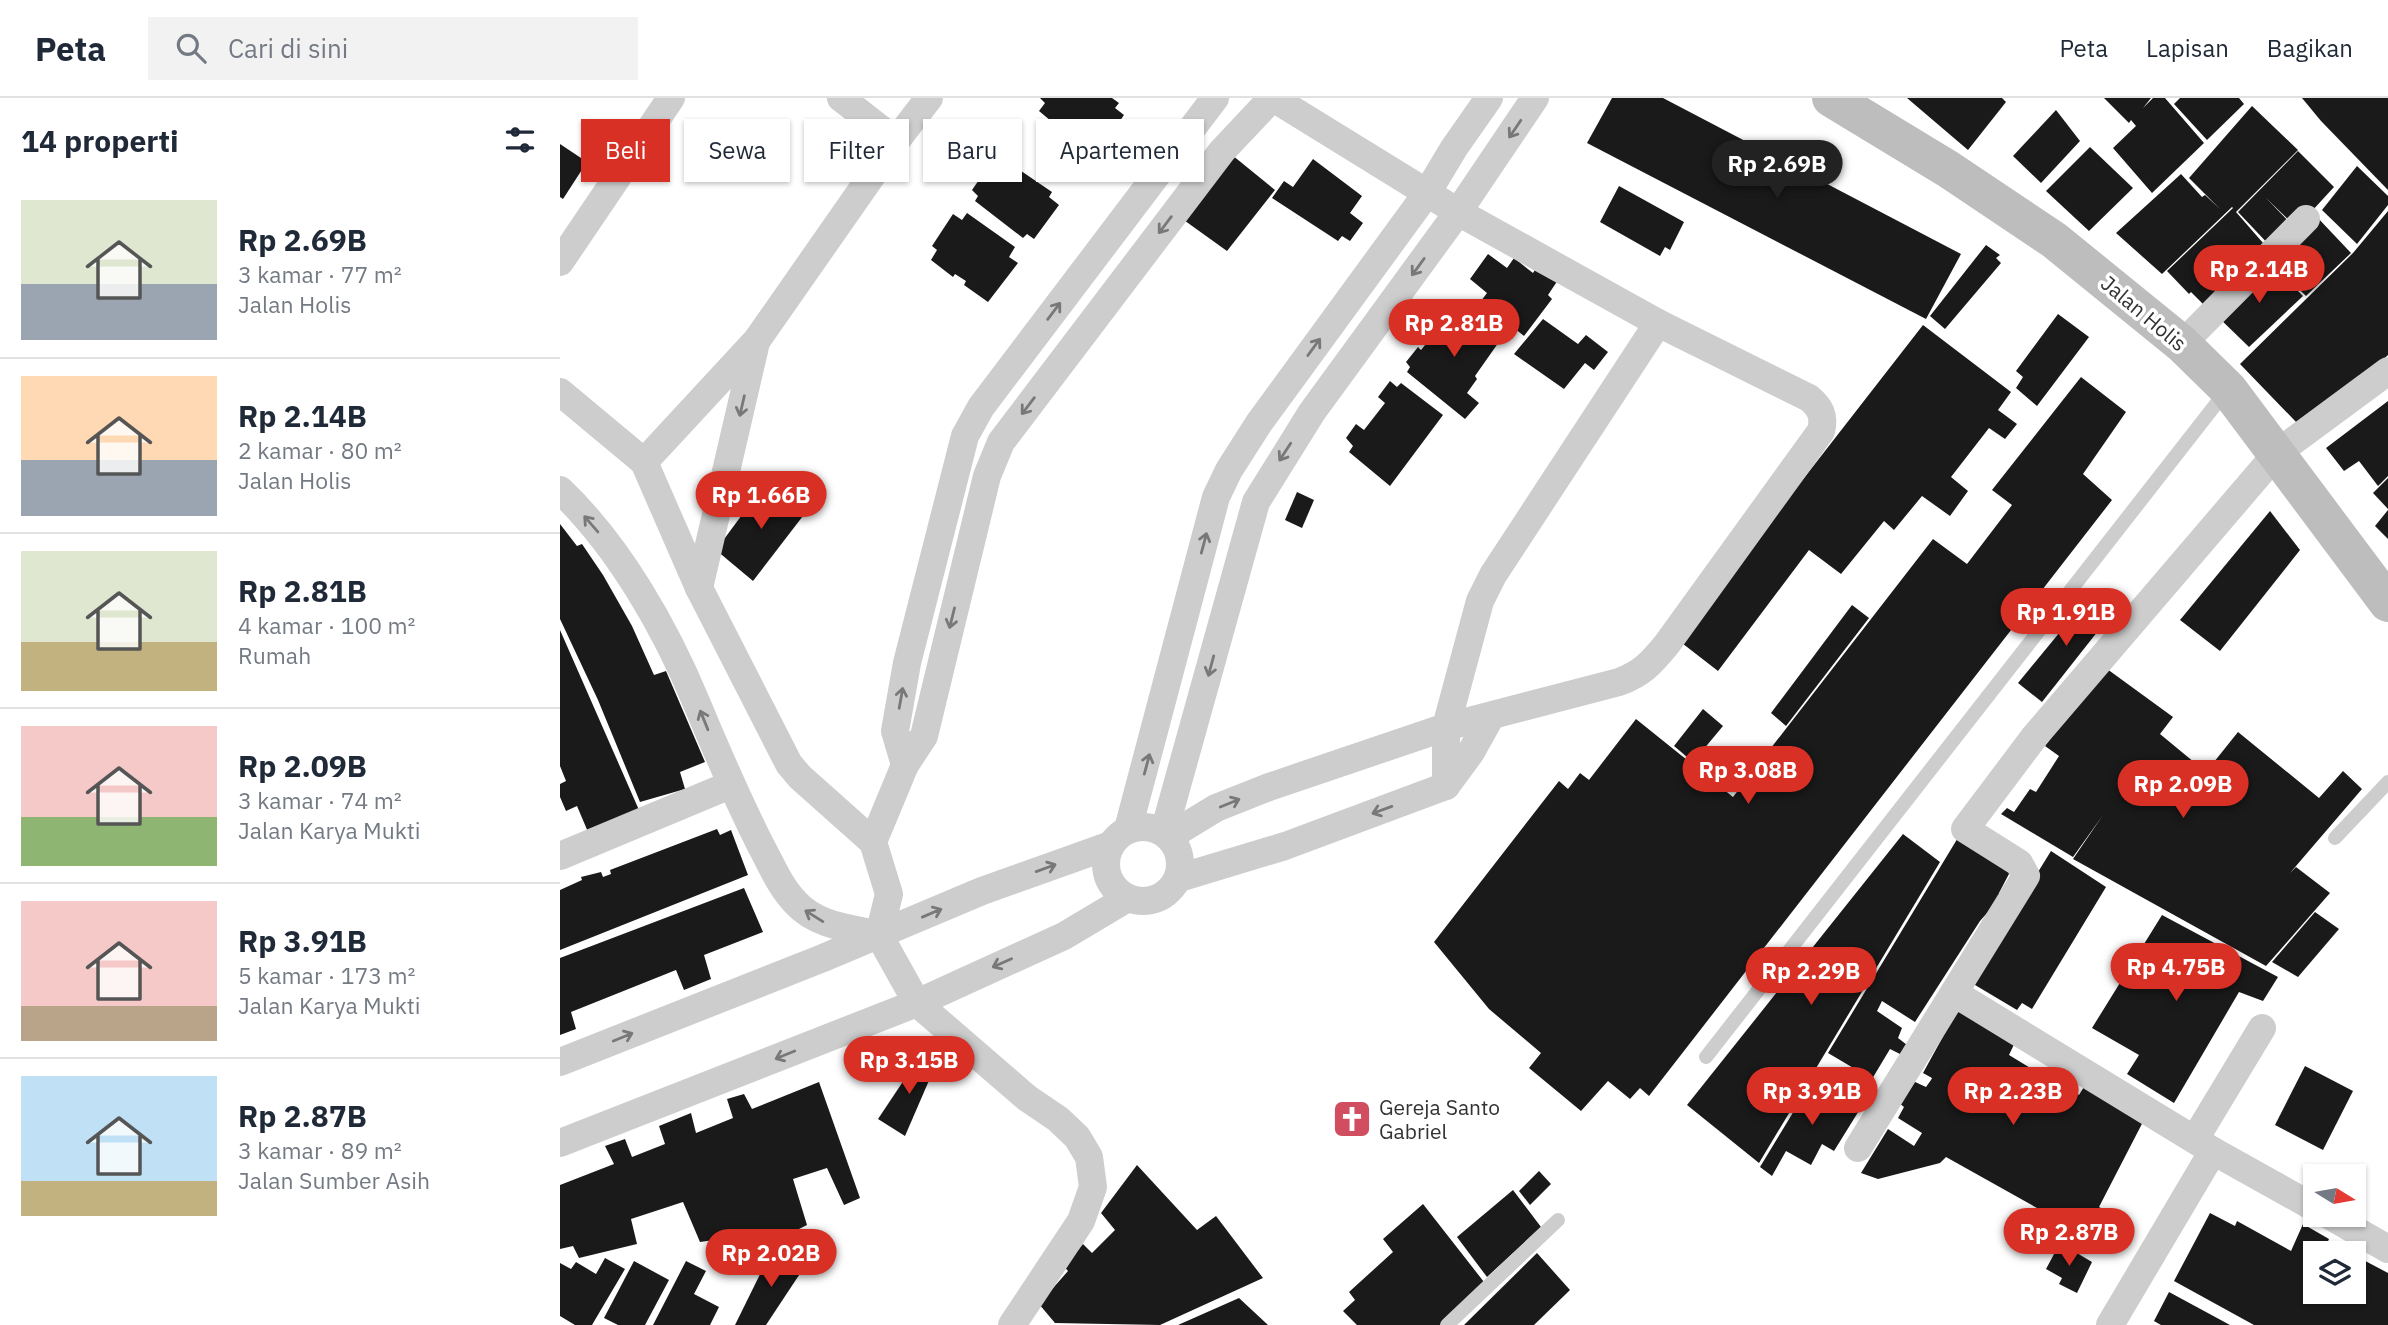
<!DOCTYPE html>
<html lang="id">
<head>
<meta charset="utf-8">
<style>
  :root { --surface:#fff; --page:#f2f2f3; --text:#1f2937; --muted:#747a83; --line:#e0e1e3; --accent:#d93025 }
  body { margin:0; font-family:"IBM Plex Sans",sans-serif; background:var(--page); color:var(--text); height:100vh; display:flex; flex-direction:column; font-size:26px; white-space:nowrap }
  * { box-sizing:border-box; margin:0 }
  p { font-size:23px; color:var(--muted) }
  .icon { flex:none; width:38px; height:38px; fill:none; stroke:currentColor; stroke-width:2; stroke-linecap:round; stroke-linejoin:round }
  .map { position:relative; flex:1; overflow:hidden }
  .sheet { display:flex; flex-direction:column; background:var(--surface); width:560px }
  .sheet>* { flex:none }
  .guide { position:absolute; left:21px; top:21px; width:665px; height:63px; display:flex; gap:14px }
  .needle { width:46px; rotate:101deg }
  .fabs { position:absolute; left:1743px; top:1066px; display:grid; gap:14px }
  .fabs a { display:grid; place-items:center; width:63px; height:63px; border-radius:0px; background:var(--surface); box-shadow:0 2px 5px #0004; font-size:35px }
  .price { position:absolute; translate:-50% -60px; padding:0 16px; border-radius:24px; background:var(--accent); color:#fff; font-size:23px; line-height:46px; filter:drop-shadow(0 2px 4px #0008) }
  .price::after { content:''; position:absolute; left:50%; top:42px; width:21px; height:16px; margin-left:-10px; background:inherit; clip-path:polygon(0 0,100% 0,50% 100%) }
  .price.on { background:#222; color:#fff }
  ul { padding:0; list-style:none }
  li { display:flex; align-items:center; gap:21px; height:175px; padding:0 21px }
  li+li { border-top:2px solid var(--line) }
  li span { display:grid; place-items:center; flex:none; width:196px; height:140px; border-radius:0px; color:#555 }
  li>.icon { margin-inline-start:auto }
  span .icon { width:84px; height:84px; fill:#fffc; stroke-width:1 }
  li b { font-size:30px }
  h2 { display:flex; justify-content:space-between; align-items:center; height:84px; padding:0 21px; font-size:30px }
  .pill { padding:0 24px; border-radius:0px; background:var(--surface); box-shadow:0 2px 5px #0004; font-size:24px; line-height:63px }
  .pill.on { background:var(--accent); color:#fff }
  header { display:flex; align-items:center; gap:42px; box-sizing:border-box; height:98px; padding:0 35px; background:var(--surface); border-bottom:2px solid var(--line) }
  header strong { font-size:33px }
  nav { display:flex; gap:38px; margin-inline-start:auto; font-size:24px }
  .search { width:490px; height:63px; background:var(--page); display:flex; align-items:center; gap:18px; box-sizing:border-box; padding:0 24px; border-radius:0px; color:var(--muted); font-size:26px }
  main { display:flex; flex:1; min-height:0 }
  .map>svg:first-child { display:block }
  .building { fill:#1a1a1a }
  .lines { fill:none; stroke-linecap:round; stroke-linejoin:round }
  .lane { stroke:#cdcdcd; stroke-width:14 }
  .street { stroke:#cdcdcd; stroke-width:28 }
  .secondary { stroke:#bdbdbd; stroke-width:38 }
  .oneway { stroke:#787878 }
  .labels { text-anchor:middle; dominant-baseline:central; stroke-width:7; stroke-linejoin:round; paint-order:stroke }
  .street-label { font-size:21px; fill:#333; stroke:#fff }
  .poi-label { font-size:21px; fill:#333; stroke:#fff; text-anchor:start }
</style>
</head>
<body>
<header>
<strong>Peta</strong>
<div class="search"><svg class="icon" aria-label="search" viewBox="0 0 24 24"><circle cx="10" cy="10" r="6"/><path d="M15 15l6 6"/></svg>Cari di sini</div>
<nav><a>Peta</a><a>Lapisan</a><a>Bagikan</a></nav>
</header>
<main>
<section class="sheet">
<h2>14 properti<svg class="icon" aria-label="filters" viewBox="0 0 24 24"><path d="M4 7h16M4 17h16"/><circle cx="9" cy="7" r="2"/><circle cx="15" cy="17" r="2"/></svg></h2>
<ul>
<li><span style="background:linear-gradient(#dfe7d0 60%,#9aa5b1 0)"><svg class="icon" aria-label="home" viewBox="0 0 24 24"><path d="M3 11l9-7 9 7M6 9v11h12V9"/></svg></span><div><b>Rp 2.69B</b><p>3 kamar · 77 m²</p><p>Jalan Holis</p></div></li>
<li><span style="background:linear-gradient(#ffd9b3 60%,#9aa5b1 0)"><svg class="icon" aria-label="home" viewBox="0 0 24 24"><path d="M3 11l9-7 9 7M6 9v11h12V9"/></svg></span><div><b>Rp 2.14B</b><p>2 kamar · 80 m²</p><p>Jalan Holis</p></div></li>
<li><span style="background:linear-gradient(#dfe7d0 65%,#c2b280 0)"><svg class="icon" aria-label="home" viewBox="0 0 24 24"><path d="M3 11l9-7 9 7M6 9v11h12V9"/></svg></span><div><b>Rp 2.81B</b><p>4 kamar · 100 m²</p><p>Rumah</p></div></li>
<li><span style="background:linear-gradient(#f6c9c9 65%,#8fb573 0)"><svg class="icon" aria-label="home" viewBox="0 0 24 24"><path d="M3 11l9-7 9 7M6 9v11h12V9"/></svg></span><div><b>Rp 2.09B</b><p>3 kamar · 74 m²</p><p>Jalan Karya Mukti</p></div></li>
<li><span style="background:linear-gradient(#f6c9c9 75%,#b9a48a 0)"><svg class="icon" aria-label="home" viewBox="0 0 24 24"><path d="M3 11l9-7 9 7M6 9v11h12V9"/></svg></span><div><b>Rp 3.91B</b><p>5 kamar · 173 m²</p><p>Jalan Karya Mukti</p></div></li>
<li><span style="background:linear-gradient(#bfe0f5 75%,#c2b280 0)"><svg class="icon" aria-label="home" viewBox="0 0 24 24"><path d="M3 11l9-7 9 7M6 9v11h12V9"/></svg></span><div><b>Rp 2.87B</b><p>3 kamar · 89 m²</p><p>Jalan Sumber Asih</p></div></li>
</ul>
</section>
<div class="map">
<svg width="1828" height="1227" viewBox="0 0 1828 1227">
  <rect width="100%" height="100%" fill="#fff"/>
  <!-- building -->
  <g class="building">
    <path d="M480,0h72l7,5 -4,5 9,7 -21,30 -9,-5 -5,7 -29,-25 -3,4 -18,-15 6,-8z"/>
    <path d="M1052,0h51l298,156 -35,65 -339,-176z"/>
    <path d="M1347,0h95l4,4 -38,48z"/>
    <path d="M1544,0h47l-8,10 10,-10h12l39,45 -52,50 -39,-45 23,-22 -5,-6 -2,3z"/>
    <path d="M1620,0h59l5,6 -37,36 -33,-36z"/>
    <path d="M1742,0h86v92l-67,-69z"/>
    <path d="M1692,8l46,44 -62,62 34,39 -61,59 -18,-18 -2,2 -22,-23 66,-63 -1,-1 -70,67 -46,-41 65,-59 21,23 3,-2 15,14 -31,-31z"/>
    <path d="M1496,12l24,31 -39,42 -28,-27z"/>
    <path d="M0,46l27,18 -24,37 -3,-2z"/>
    <path d="M1530,49l43,41 -44,43 -43,-40z"/>
    <path d="M1738,53l36,36 -23,25 -19,11 -26,-25 27,28 -21,22 -34,-36z"/>
    <path d="M672,57l43,35 -48,61 -46,-33z"/>
    <path d="M434,60l7,6 4,-4 47,32 -3,5 10,8 -25,34 -7,-5 -4,4 -48,-37 3,-5 -6,-6z"/>
    <path d="M753,61l49,37 -12,17 13,10 -13,18 -8,-5 -4,5 -66,-43 12,-17 9,6z"/>
    <path d="M1797,68l31,30v9l-31,39 -35,-34z"/>
    <path d="M1059,88l65,36 -14,28 -5,-3 -5,9 -60,-34z"/>
    <path d="M1828,113v144l-43,40 -48,28 -57,-59 113,-111z"/>
    <path d="M407,115l48,34 -6,10 9,6 -30,39 -24,-17 2,-4 -11,-7 -2,3 -22,-17 6,-10 -5,-4 21,-32 9,6z"/>
    <path d="M1756,118l35,37 -45,43 -37,-36z"/>
    <path d="M1426,147l14,10 -4,3 5,5 -56,66 -15,-13z"/>
    <path d="M928,156l19,14 7,-10 19,15 5,-8 20,15 -10,15 4,4 -28,37 -43,-35 6,-8 -17,-14z"/>
    <path d="M1709,164l34,34 -54,51 -33,-32z"/>
    <path d="M890,203l51,38 -26,37 2,3 -10,14 12,10 -14,16 -58,-47 3,-5 -4,-5 12,-15 3,3 22,-27 -6,-5z"/>
    <path d="M1498,216l31,23 -52,69 -21,-18 7,-11 -7,-6z"/>
    <path d="M983,221l35,25 8,-9 22,17 -14,18 -9,-7 -21,26 -50,-35z"/>
    <path d="M1363,227l88,67 -13,18 19,14 -12,15 -16,-11 -38,49 17,14 -18,25 -28,-20 -28,34 -10,-9 -43,53 -32,-24 -91,121 -40,-31z"/>
    <path d="M1521,279l45,35 -43,62 29,26 -463,596 -9,-8 -10,11 -22,-18 -27,30 -52,-43 12,-15 -52,-44 -55,-67 125,-161 9,8 12,-16 9,7 47,-61 97,78 200,-258 34,25 45,-59 -20,-15z"/>
    <path d="M830,283l7,6 4,-4 42,32 -53,71 -41,-34 4,-6 -7,-8 10,-14 8,6 21,-27 -7,-6z"/>
    <path d="M1828,303v75l-10,10 -19,-25 -15,10 -18,-23z"/>
    <path d="M1828,380v31l-15,-16z"/>
    <path d="M207,383l39,31 -53,69 -37,-31z"/>
    <path d="M737,394l17,8 -12,28 -17,-8z"/>
    <path d="M1828,412v29l-13,-13z"/>
    <path d="M1710,413l30,39 -80,101 -40,-31z"/>
    <path d="M0,426l17,22 5,-2 21,31 29,51 22,49 12,-4 39,91 -25,10 5,17 -45,13 -42,-102 -38,-81z"/>
    <path d="M1532,495l21,19 -71,90 -24,-19z"/>
    <path d="M1292,507l17,13 -83,108 -15,-13z"/>
    <path d="M0,532l79,180 -51,22 -11,-26 -11,5 -6,-14v-13l6,-3 -6,-15z"/>
    <path d="M1543,568l70,51 -13,17 46,38 32,-40 81,66 24,-27 19,18 -72,84 6,-6 34,26 -64,73 -193,-107 30,-44 -30,42 -72,-43 6,-6 7,4 16,-23 6,3 23,-36 -14,-10z"/>
    <path d="M1143,611l20,17 -30,36 -19,-16z"/>
    <path d="M157,731l3,6 11,-5 17,45 -188,75v-60l22,-10 -1,-3 20,-5 2,5 8,-3 -1,-4z"/>
    <path d="M1343,736l37,28 -181,301 -72,-58z"/>
    <path d="M1399,738l51,36 -11,21 4,2 -23,26 -65,101 -33,-21 -5,10 25,17 -4,10 13,10 -5,9 -16,-8 -18,30 -44,-26z"/>
    <path d="M1491,753l55,36 -74,122 -10,-6 -5,7 -47,-28z"/>
    <path d="M184,790l19,44 -59,23 7,24 -27,11 -8,-20 -105,42 5,17 -16,6v-77z"/>
    <path d="M1755,814l24,17 -41,48 -26,-15z"/>
    <path d="M1602,817l116,62 -15,24 -24,-9 -65,111 -47,-29 12,-19 -47,-27z"/>
    <path d="M1402,904l56,34 -9,19 31,19 3,-3 36,24 9,-15 58,36 -47,91 22,12 -16,27 -159,-89 -6,6 -62,16 -17,-6 27,-44 26,17 8,-13 -24,-15 6,-11 -5,-4 14,-22 13,6 5,-7 1,-2 -9,-5z"/>
    <path d="M362,955l15,9 -32,74 -27,-17z"/>
    <path d="M1745,968l48,25 -30,59 -48,-25z"/>
    <path d="M1257,975l2,1 -6,10 47,25 -26,42 -12,-7 -11,21 -25,-14 -14,25 -12,-9z"/>
    <path d="M259,984l41,116 -16,7 -17,-37 -34,11 14,46 -46,23 -2,-3 -27,8h-10l-8,-13 -14,2 -17,-40 -52,17 6,25 -58,14 -6,-12 -13,3v-64l54,-21 -9,-18 20,-7 7,18 33,-13 -6,-18 32,-13 5,20 37,-15 -6,-19 17,-5 8,15z"/>
    <path d="M577,1067l60,65 19,-14 47,62 -103,47 -105,-2 -16,-19 29,-33 -8,-9 14,-7 9,-11 9,9 23,-23 -14,-17z"/>
    <path d="M979,1073l12,13 -21,21 -11,-14z"/>
    <path d="M953,1092l28,37 -54,50 -30,-40z"/>
    <path d="M863,1106l61,78 -44,43h-83l-14,-14 12,-11 -6,-8 44,-40 -10,-13z"/>
    <path d="M1650,1115l25,13 2,-5 54,30 12,-27 26,15 -6,14h-8v39h39v-37l34,18v52h-134l-80,-44z"/>
    <path d="M1500,1145l32,19 -15,31 -18,-9 3,-6 -16,-9z"/>
    <path d="M977,1155l33,37 -36,35h-70z"/>
    <path d="M210,1156l39,6 -43,65h-31z"/>
    <path d="M45,1160l20,11 -33,56h-17l-15,-9v-53l11,6 5,-7 20,12z"/>
    <path d="M74,1163l35,19 -24,45h-27l-14,-7z"/>
    <path d="M126,1163l20,10 -12,23 25,13 -9,18h-57z"/>
    <path d="M1609,1194l61,33h-69l-7,-4z"/>
    <path d="M679,1200l29,27h-90z"/>
  </g>
  <g class="lines">
    <!-- lane -->
    <g class="lane">
      <path d="M1775,740l53,-56"/>
      <path d="M1146,959l521,-667"/>
      <path d="M887,1227l111,-105"/>
    </g>
    <!-- street -->
    <g class="street">
      <path d="M281,0l55,43"/>
      <path d="M0,164l111,-164"/>
      <path d="M1622,246l124,-125"/>
      <path d="M0,294l84,70 55,126 90,176 11,13 73,65"/>
      <path d="M84,364l113,-122 139,-199 33,-43"/>
      <path d="M0,392c59,56 106,139 137,214 20,48 40,94 63,140 11,20 20,43 36,59 21,23 55,25 83,32"/>
      <path d="M139,490l57,-246"/>
      <path d="M345,667l-10,-34 12,-68 58,-227 16,-29 234,-309"/>
      <path d="M886,688v-59l34,-126 13,-26 165,-252"/>
      <circle cx="583" cy="766" r="37"/>
      <path d="M568,731l88,-332 13,-27 30,-47 168,-230 27,-45 35,-50"/>
      <path d="M604,734l92,-330 56,-90 146,-200 77,-114"/>
      <path d="M610,738l46,-28 53,-21 177,-60 173,-45c24,-9 32,-19 48,-38l154,-213c4,-15 -1,-24 -12,-33l-151,-75 -200,-111 -185,-114"/>
      <path d="M0,758l170,-71"/>
      <path d="M619,780l106,-32 161,-60 25,-34 19,-34"/>
      <path d="M319,837l10,-41 -16,-52 32,-77 19,-29 63,-260 14,-34 221,-291 50,-53"/>
      <path d="M319,837l38,68 110,95 31,21 19,18 12,20 4,30 -12,34 -69,104"/>
      <path d="M1394,895l259,158 102,57"/>
      <path d="M0,964l263,-104 159,-67 129,-46"/>
      <path d="M1635,1041l67,-111"/>
      <path d="M0,1045l357,-140 147,-67 62,-37"/>
      <path d="M1298,1050l168,-272 -7,-13 -54,-34 70,-93 242,-283 111,-82"/>
      <path d="M1767,1116l61,35"/>
      <path d="M1550,1227l103,-174"/>
    </g>
    <!-- secondary -->
    <path class="secondary" d="M1271,0l117,71 106,71 128,104 46,45 160,214"/>
  </g>
  <!-- one-way arrows -->
  <defs><path id="oneway-shaft" d="M-6 0H5M1.5-3L5.5 0L1.5 3" fill="none" stroke-width="1.6" stroke-linecap="round" stroke-linejoin="round" transform="scale(1.75)"/></defs>
  <g class="oneway">
    <use href="#oneway-shaft" transform="translate(955 31) rotate(124)"/>
    <use href="#oneway-shaft" transform="translate(605 127) rotate(127)"/>
    <use href="#oneway-shaft" transform="translate(858 169) rotate(126)"/>
    <use href="#oneway-shaft" transform="translate(494 213) rotate(-53)"/>
    <use href="#oneway-shaft" transform="translate(754 249) rotate(-54)"/>
    <use href="#oneway-shaft" transform="translate(182 308) rotate(103)"/>
    <use href="#oneway-shaft" transform="translate(468 308) rotate(127)"/>
    <use href="#oneway-shaft" transform="translate(725 354) rotate(123)"/>
    <use href="#oneway-shaft" transform="translate(31 426) rotate(-131)"/>
    <use href="#oneway-shaft" transform="translate(644 445) rotate(-75)"/>
    <use href="#oneway-shaft" transform="translate(392 520) rotate(104)"/>
    <use href="#oneway-shaft" transform="translate(651 568) rotate(105)"/>
    <use href="#oneway-shaft" transform="translate(341 600) rotate(-80)"/>
    <use href="#oneway-shaft" transform="translate(144 622) rotate(-112)"/>
    <use href="#oneway-shaft" transform="translate(587 666) rotate(-75)"/>
    <use href="#oneway-shaft" transform="translate(670 705) rotate(-22)"/>
    <use href="#oneway-shaft" transform="translate(822 712) rotate(160)"/>
    <use href="#oneway-shaft" transform="translate(486 770) rotate(-20)"/>
    <use href="#oneway-shaft" transform="translate(372 815) rotate(-23)"/>
    <use href="#oneway-shaft" transform="translate(254 818) rotate(-148)"/>
    <use href="#oneway-shaft" transform="translate(442 865) rotate(156)"/>
    <use href="#oneway-shaft" transform="translate(63 939) rotate(-22)"/>
    <use href="#oneway-shaft" transform="translate(225 957) rotate(158)"/>
  </g>
  <!-- icons -->
  <defs>
    <g id="church-square" transform="scale(2.0125)"><rect x="-9" y="-9" width="18" height="18" rx="4" fill="#d14e61" stroke="#fff"/><path d="M-1.2-6h2.4v3.5h3.3v2.4h-3.3V6h-2.4V-.1h-3.3v-2.4h3.3Z" fill="#fff"/></g>
  </defs>
  <g fill-rule="evenodd">
    <use href="#church-square" x="792" y="1021"/>
  </g>
  <g class="labels">
    <!-- street labels -->
    <g class="street-label">
      <text transform="translate(1584 215) rotate(40)">Jalan Holis</text>
    </g>
    <!-- poi labels -->
    <g class="poi-label">
      <text x="819" y="1009">Gereja Santo<tspan x="819" dy="24">Gabriel</tspan></text>
    </g>
  </g>
</svg>
<div class="fabs">
<a><svg class="needle" viewBox="-14 -14 28 28"><path d="M0-13l5 13h-10z" fill="#e53935"/><path d="M0 13l5-13h-10z" fill="#747a83"/></svg></a>
<a><svg class="icon" aria-label="layers" viewBox="0 0 24 24"><path d="M12 4l9 5-9 5-9-5zM3 14l9 5 9-5"/></svg></a>
</div>
<b class="price on" style="left:1217px;top:102px">Rp 2.69B</b>
<b class="price" style="left:1699px;top:207px">Rp 2.14B</b>
<b class="price" style="left:894px;top:261px">Rp 2.81B</b>
<b class="price" style="left:201px;top:433px">Rp 1.66B</b>
<b class="price" style="left:1506px;top:550px">Rp 1.91B</b>
<b class="price" style="left:1188px;top:708px">Rp 3.08B</b>
<b class="price" style="left:1623px;top:722px">Rp 2.09B</b>
<b class="price" style="left:1616px;top:905px">Rp 4.75B</b>
<b class="price" style="left:1251px;top:909px">Rp 2.29B</b>
<b class="price" style="left:349px;top:998px">Rp 3.15B</b>
<b class="price" style="left:1252px;top:1029px">Rp 3.91B</b>
<b class="price" style="left:1453px;top:1029px">Rp 2.23B</b>
<b class="price" style="left:1509px;top:1170px">Rp 2.87B</b>
<b class="price" style="left:211px;top:1191px">Rp 2.02B</b>
<div class="guide">
<a class="pill on">Beli</a>
<a class="pill">Sewa</a>
<a class="pill">Filter</a>
<a class="pill">Baru</a>
<a class="pill">Apartemen</a>
</div>
</div>
</main>
</body>
</html>
